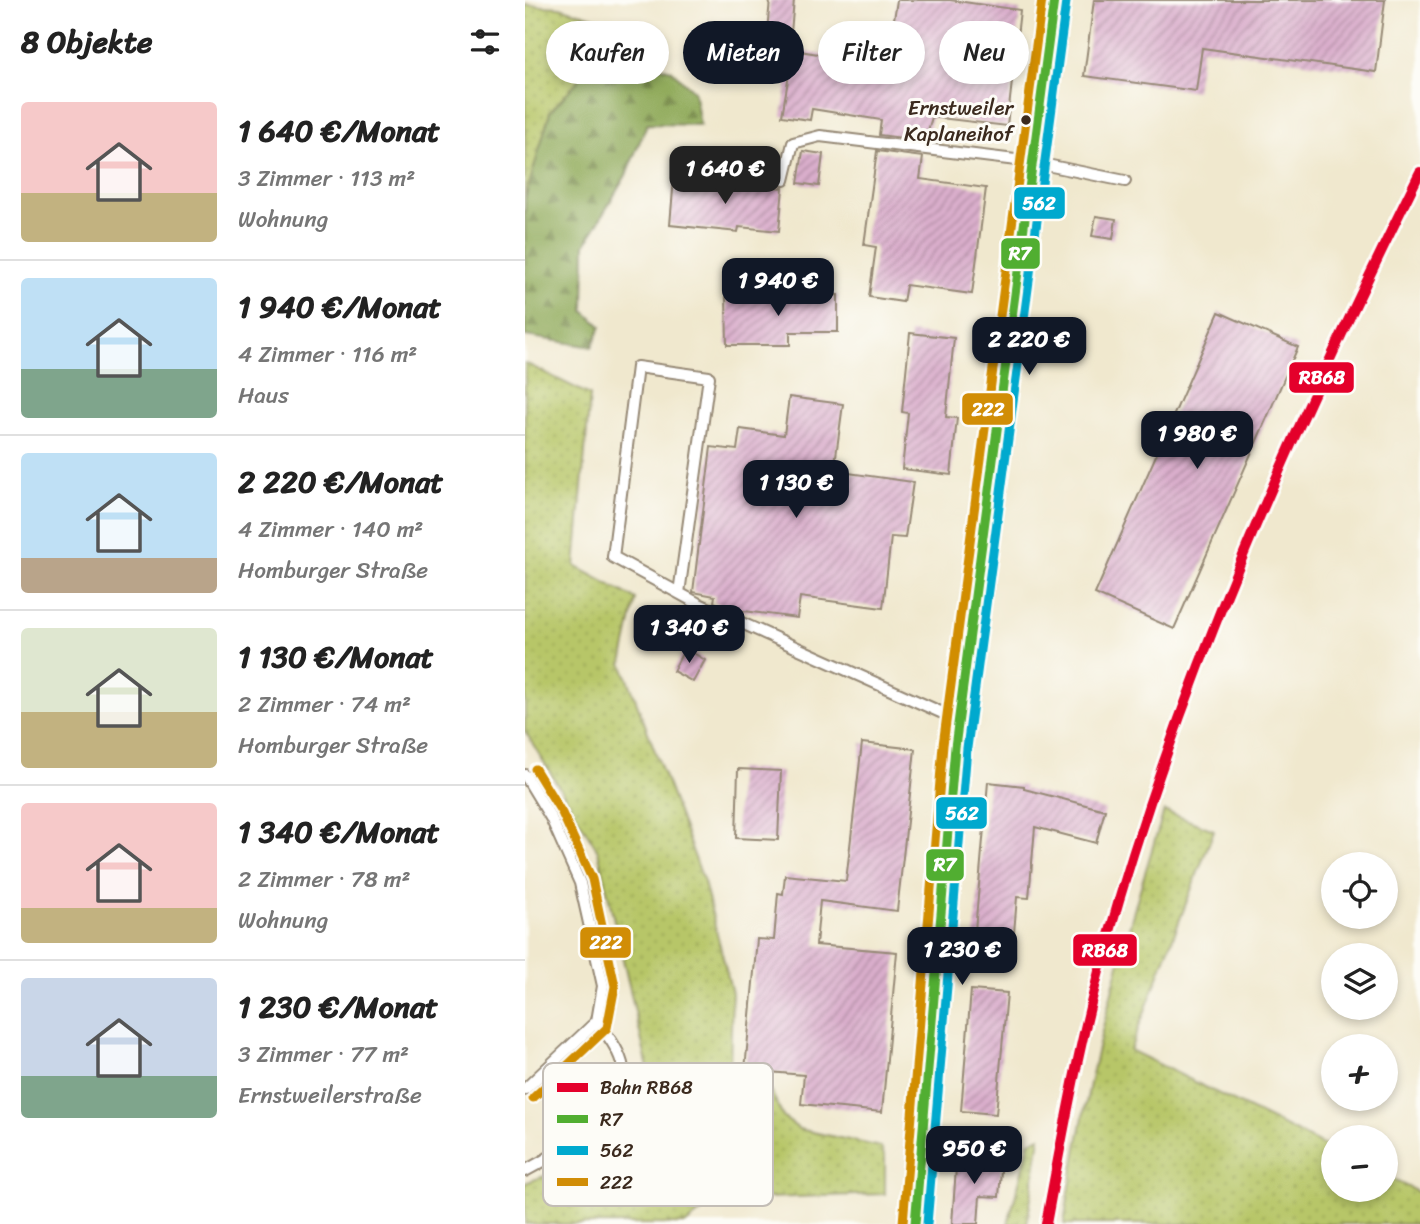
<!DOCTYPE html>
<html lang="de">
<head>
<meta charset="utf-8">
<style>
  :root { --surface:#fff; --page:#f6f6f6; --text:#222; --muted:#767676; --line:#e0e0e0; --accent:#111827 }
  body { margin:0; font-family:Sriracha,sans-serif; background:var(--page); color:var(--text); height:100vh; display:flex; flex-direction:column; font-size:26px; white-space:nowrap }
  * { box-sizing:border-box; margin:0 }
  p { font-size:23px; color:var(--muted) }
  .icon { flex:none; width:38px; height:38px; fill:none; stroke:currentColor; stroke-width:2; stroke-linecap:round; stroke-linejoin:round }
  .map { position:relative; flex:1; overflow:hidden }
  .panel { display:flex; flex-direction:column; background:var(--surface); width:525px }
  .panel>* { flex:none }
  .guide { position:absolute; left:21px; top:21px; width:665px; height:63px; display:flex; gap:14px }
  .controls { position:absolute; left:796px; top:852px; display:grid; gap:14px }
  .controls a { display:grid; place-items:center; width:77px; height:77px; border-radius:50%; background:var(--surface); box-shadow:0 4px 10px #0003; font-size:35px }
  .price { position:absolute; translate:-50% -60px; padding:0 16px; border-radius:14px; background:var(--accent); color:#fff; font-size:23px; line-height:46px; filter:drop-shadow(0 2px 4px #0008) }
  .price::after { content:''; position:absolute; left:50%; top:42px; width:21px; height:16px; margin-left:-10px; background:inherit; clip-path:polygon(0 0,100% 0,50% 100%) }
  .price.on { background:#222; color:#fff }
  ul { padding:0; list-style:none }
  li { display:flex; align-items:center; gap:21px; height:175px; padding:0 21px }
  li+li { border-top:2px solid var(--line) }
  li span { display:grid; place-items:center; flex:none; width:196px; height:140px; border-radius:7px; color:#555 }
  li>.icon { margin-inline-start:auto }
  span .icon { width:84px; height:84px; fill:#fffc; stroke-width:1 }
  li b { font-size:30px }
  h2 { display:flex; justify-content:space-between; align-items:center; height:84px; padding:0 21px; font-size:30px }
  .pill { padding:0 24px; border-radius:32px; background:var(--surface); box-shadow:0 4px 10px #0003; font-size:24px; line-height:63px }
  .pill.on { background:var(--accent); color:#fff }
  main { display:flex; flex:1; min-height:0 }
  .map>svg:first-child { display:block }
  .grass { fill:url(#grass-dots); stroke:#797843; stroke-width:2 }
  .forest { fill:url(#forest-firs); stroke:#666a3d; stroke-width:2 }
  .building { fill:url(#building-hatch) }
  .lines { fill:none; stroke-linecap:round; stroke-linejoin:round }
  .service-casing { stroke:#968976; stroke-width:14 }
  .secondary-casing { stroke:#968976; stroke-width:35 }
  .service { stroke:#fff; stroke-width:10 }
  .secondary { stroke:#fff; stroke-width:32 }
  .bus-1-casing { stroke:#fdfcf7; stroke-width:14 }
  .bus-2-casing { stroke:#fdfcf7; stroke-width:14 }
  .bus-3-casing { stroke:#fdfcf7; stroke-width:14 }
  .bus-1 { stroke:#51ae31; stroke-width:9 }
  .bus-2 { stroke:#00a9ce; stroke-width:9 }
  .bus-3 { stroke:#d18d06; stroke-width:9 }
  .rail-1-casing { stroke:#fdfcf7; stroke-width:16 }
  .rail-1 { stroke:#e4002b; stroke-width:10 }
  .bus-dot { fill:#3b2a1e; stroke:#fdfcf7; stroke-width:2.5 }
  .labels { text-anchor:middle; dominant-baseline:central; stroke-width:6; stroke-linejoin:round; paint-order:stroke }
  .bus-label { font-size:21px; fill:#3b2a1e; stroke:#fdfcf7; text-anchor:end }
  .key { fill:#fdfcf7; stroke:#c3bdb6; stroke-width:2 }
  .key-label { font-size:19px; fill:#3b2a1e }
  .line-badge { stroke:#fdfcf7; stroke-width:2.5 }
  .badge-label { font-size:19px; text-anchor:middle; font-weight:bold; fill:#fff }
</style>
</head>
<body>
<main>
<section class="panel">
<h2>8 Objekte<svg class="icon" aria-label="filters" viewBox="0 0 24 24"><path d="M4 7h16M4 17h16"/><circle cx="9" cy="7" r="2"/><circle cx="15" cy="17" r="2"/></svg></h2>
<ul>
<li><span style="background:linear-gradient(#f6c9c9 65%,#c2b280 0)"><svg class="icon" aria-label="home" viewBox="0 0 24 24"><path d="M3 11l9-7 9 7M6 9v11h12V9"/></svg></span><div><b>1 640 €/Monat</b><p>3 Zimmer · 113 m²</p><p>Wohnung</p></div></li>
<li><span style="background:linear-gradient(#bfe0f5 65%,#7fa58c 0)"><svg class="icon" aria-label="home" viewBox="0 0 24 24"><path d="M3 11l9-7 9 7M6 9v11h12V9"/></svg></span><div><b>1 940 €/Monat</b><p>4 Zimmer · 116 m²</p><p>Haus</p></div></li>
<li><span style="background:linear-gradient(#bfe0f5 75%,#b9a48a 0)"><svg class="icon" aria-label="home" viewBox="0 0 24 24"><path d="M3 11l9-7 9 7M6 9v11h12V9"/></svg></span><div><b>2 220 €/Monat</b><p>4 Zimmer · 140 m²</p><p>Homburger Straße</p></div></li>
<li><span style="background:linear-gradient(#dfe7d0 60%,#c2b280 0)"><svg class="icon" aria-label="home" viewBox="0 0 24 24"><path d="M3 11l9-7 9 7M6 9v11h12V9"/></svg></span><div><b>1 130 €/Monat</b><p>2 Zimmer · 74 m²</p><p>Homburger Straße</p></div></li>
<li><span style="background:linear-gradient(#f6c9c9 75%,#c2b280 0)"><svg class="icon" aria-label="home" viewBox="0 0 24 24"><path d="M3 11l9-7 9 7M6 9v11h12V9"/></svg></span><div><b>1 340 €/Monat</b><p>2 Zimmer · 78 m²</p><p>Wohnung</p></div></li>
<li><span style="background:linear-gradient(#c9d6e8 70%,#7fa58c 0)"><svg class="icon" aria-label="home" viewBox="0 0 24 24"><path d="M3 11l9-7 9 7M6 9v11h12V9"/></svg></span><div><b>1 230 €/Monat</b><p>3 Zimmer · 77 m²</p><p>Ernstweilerstraße</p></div></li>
</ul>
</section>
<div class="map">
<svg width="895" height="1224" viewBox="0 0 895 1224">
  <defs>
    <pattern id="grass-dots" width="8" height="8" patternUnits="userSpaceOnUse" patternTransform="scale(1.75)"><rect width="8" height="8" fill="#b7c668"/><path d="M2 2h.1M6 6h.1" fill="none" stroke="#9eaa5a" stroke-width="1.8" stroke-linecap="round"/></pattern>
    <pattern id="forest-firs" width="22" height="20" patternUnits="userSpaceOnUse" patternTransform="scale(1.75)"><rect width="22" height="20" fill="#91ab5c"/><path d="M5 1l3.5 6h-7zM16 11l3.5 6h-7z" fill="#788b4b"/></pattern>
    <pattern id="building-hatch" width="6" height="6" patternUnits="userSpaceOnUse" patternTransform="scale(1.75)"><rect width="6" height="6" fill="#daaecc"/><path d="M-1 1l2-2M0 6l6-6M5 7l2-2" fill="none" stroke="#b28ea5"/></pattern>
  </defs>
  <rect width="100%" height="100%" fill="#fdfcf7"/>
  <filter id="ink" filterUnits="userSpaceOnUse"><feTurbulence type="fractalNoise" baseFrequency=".0143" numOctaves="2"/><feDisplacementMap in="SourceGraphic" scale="14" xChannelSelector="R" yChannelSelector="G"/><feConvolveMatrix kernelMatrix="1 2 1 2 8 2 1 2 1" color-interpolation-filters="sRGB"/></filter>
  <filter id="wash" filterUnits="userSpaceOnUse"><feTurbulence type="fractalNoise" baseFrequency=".00686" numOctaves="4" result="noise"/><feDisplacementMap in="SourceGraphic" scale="28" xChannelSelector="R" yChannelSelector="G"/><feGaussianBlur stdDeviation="1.57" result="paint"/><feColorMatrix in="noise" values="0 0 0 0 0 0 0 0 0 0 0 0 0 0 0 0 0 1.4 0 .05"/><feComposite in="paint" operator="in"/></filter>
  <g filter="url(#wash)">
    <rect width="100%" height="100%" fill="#f0e8ce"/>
    <!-- grass -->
    <g class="grass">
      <path d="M0,5l35,2 56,17 4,30 -30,13 -65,132z"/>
      <path d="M0,363l65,32 -15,171 61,33 -14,64 82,219 28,111 -2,73 6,12 35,13 12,26 16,12 82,18 4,11v36l-150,5 -30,10 -19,15h-161v-41l51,-18 83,-15 1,-30 -62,-269 -73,-120z"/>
      <path d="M639,811l50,19 -84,220 203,100v40h53v-14l34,17v31h-356c21,-140 57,-278 100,-413z"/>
      <path d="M515,1137l-13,87h-19l22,-83z"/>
    </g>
    <!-- forest -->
    <path class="forest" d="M95,54l51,16 23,21 6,34 -53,-1 -21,51 -41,70 -1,66 17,15 -9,21 -67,-11v-137l25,-87 40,-45z"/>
    <g id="blocks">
      <!-- building -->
      <g class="building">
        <path d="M245,0h24l-5,54 -24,-2z"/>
        <path d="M372,0h53l70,10 -13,116 -75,-9 -7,24 -46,-6 2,-15 -69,-11 -2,11 -28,-4 11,-66 94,15z"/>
        <path d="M569,0h291l-9,72 -174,-24 -6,43 -112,-15z"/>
        <path d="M278,151l20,3 -4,32 -21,-3z"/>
        <path d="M352,151l46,6 -3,22 66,9 -14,106 -66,-9 -3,17 -34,-5 7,-50 -12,-2z"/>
        <path d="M149,178l109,10 -4,43 -40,-4 -1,5 -68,-7z"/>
        <path d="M571,216l20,3 -3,20 -21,-3z"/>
        <path d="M313,295v37h-48v13h-63l-1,-49z"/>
        <path d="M694,312l79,35 -124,282 -79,-35z"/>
        <path d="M385,333l44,5 -8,79 11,1 -6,57 -49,-6 6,-56 -6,-1z"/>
        <path d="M264,397l54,7 -9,67 79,11 -8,56 -14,-1 -8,71 -83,-11 -3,21 -67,-9 -16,-7 1,-6 -22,-4 18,-145 26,3 3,-21 44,6z"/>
        <path d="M160,648l20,12 -12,22 -20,-11z"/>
        <path d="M337,743l53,6 -18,162 -77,-10 -4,44 81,7 -15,160 -81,-8 3,-29 -59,-5 12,-131 17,1 4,-47 5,1 2,-19 61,6z"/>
        <path d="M213,769l43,2 -3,69 -42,-2z"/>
        <path d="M463,782l36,4v3l81,21 -9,33 -61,-16 -6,71 -12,-1 -4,48 -39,-3z"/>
        <path d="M446,990l36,3 -11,121 -35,-3z"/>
        <path d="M432,1154l45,3 -3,40 -19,-1 -2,28h-26z"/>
      </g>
    </g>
  </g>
  <g filter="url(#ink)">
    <use href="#blocks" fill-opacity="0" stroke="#968976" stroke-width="2"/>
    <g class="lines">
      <!-- service casing -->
      <g class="service-casing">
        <g id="service">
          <path d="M259,180l9,-37 27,-7 212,26 93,19"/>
          <path d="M154,593l30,-216 -72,-10 -24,190 84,46 259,116"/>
          <path d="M0,775l26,43 29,65 23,103 -6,35 -72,68"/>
          <path d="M0,1171c31,-16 104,-62 98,-103 -3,-18 -16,-33 -26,-47"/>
        </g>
      </g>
      <!-- secondary casing -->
      <g class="secondary-casing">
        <path id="secondary" d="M390,1224l40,-477 99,-747"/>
      </g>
      <!-- service -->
      <use href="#service" class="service"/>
      <!-- secondary -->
      <use href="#secondary" class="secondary"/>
      <!-- bus-1 casing -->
      <g class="bus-1-casing">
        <path id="bus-1" d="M390,1224l40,-477 99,-747"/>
      </g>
      <!-- bus-2 casing -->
      <g class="bus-2-casing">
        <path id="bus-2" d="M402,1224l40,-476 99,-746"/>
      </g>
      <!-- bus-3 casing -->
      <g class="bus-3-casing">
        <g id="bus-3">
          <path d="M8,1098l74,-70 8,-42 -23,-107 -30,-66 -27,-44"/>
          <path d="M378,1223l40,-478 99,-745"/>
        </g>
      </g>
      <!-- bus-1 -->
      <use href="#bus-1" class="bus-1"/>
      <!-- bus-2 -->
      <use href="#bus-2" class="bus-2"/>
      <!-- bus-3 -->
      <use href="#bus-3" class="bus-3"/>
      <!-- rail-1 casing -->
      <g class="rail-1-casing">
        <path id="rail-1" d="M521,1224c17,-92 34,-185 59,-275 75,-271 191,-526 315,-777"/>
      </g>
      <!-- rail-1 -->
      <use href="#rail-1" class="rail-1"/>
    </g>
  </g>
  <!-- markers -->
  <circle class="bus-dot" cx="501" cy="120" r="6"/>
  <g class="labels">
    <!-- bus labels -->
    <g class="bus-label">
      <text x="488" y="108">Ernstweiler<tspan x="488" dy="26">Kaplaneihof</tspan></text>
    </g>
  </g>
  <!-- legend -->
  <rect x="18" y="1063" width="230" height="143" rx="10" class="key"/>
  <rect x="32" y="1083" width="31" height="9" fill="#e4002b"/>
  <rect x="32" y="1115" width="31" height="8" fill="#51ae31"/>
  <rect x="32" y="1146" width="31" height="9" fill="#00a9ce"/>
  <rect x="32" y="1178" width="31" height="8" fill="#d18d06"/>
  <g class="key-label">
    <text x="75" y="1094">Bahn RB68</text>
    <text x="75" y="1126">R7</text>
    <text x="75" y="1157">562</text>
    <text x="75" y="1189">222</text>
  </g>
  <g class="line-badge">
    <rect x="488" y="186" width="53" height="34" rx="7" fill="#00a9ce"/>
    <rect x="475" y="237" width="41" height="33" rx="7" fill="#51ae31"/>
    <rect x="763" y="361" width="67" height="33" rx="7" fill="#e4002b"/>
    <rect x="436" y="392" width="53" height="34" rx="7" fill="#d18d06"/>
    <rect x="410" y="796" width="53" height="34" rx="7" fill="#00a9ce"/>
    <rect x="400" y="848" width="40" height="34" rx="7" fill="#51ae31"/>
    <rect x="54" y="926" width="53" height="33" rx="7" fill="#d18d06"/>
    <rect x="547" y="933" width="66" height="34" rx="7" fill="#e4002b"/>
  </g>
  <g class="badge-label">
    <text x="514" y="210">562</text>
    <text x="495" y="260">R7</text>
    <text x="797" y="384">RB68</text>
    <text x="463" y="416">222</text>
    <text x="437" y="820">562</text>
    <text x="420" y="871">R7</text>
    <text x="81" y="949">222</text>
    <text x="580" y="957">RB68</text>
  </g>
</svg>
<div class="controls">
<a><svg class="icon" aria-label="locate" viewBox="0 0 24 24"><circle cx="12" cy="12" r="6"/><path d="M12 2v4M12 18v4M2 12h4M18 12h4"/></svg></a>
<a><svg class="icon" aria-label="layers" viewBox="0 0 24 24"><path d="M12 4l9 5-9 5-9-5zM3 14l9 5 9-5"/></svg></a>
<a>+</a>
<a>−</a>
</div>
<b class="price on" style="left:200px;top:206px">1 640 €</b>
<b class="price" style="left:253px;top:318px">1 940 €</b>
<b class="price" style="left:504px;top:377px">2 220 €</b>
<b class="price" style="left:672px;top:471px">1 980 €</b>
<b class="price" style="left:271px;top:520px">1 130 €</b>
<b class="price" style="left:164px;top:665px">1 340 €</b>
<b class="price" style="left:437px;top:987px">1 230 €</b>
<b class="price" style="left:449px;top:1186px">950 €</b>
<div class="guide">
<a class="pill">Kaufen</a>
<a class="pill on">Mieten</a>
<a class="pill">Filter</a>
<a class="pill">Neu</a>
</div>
</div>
</main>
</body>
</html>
